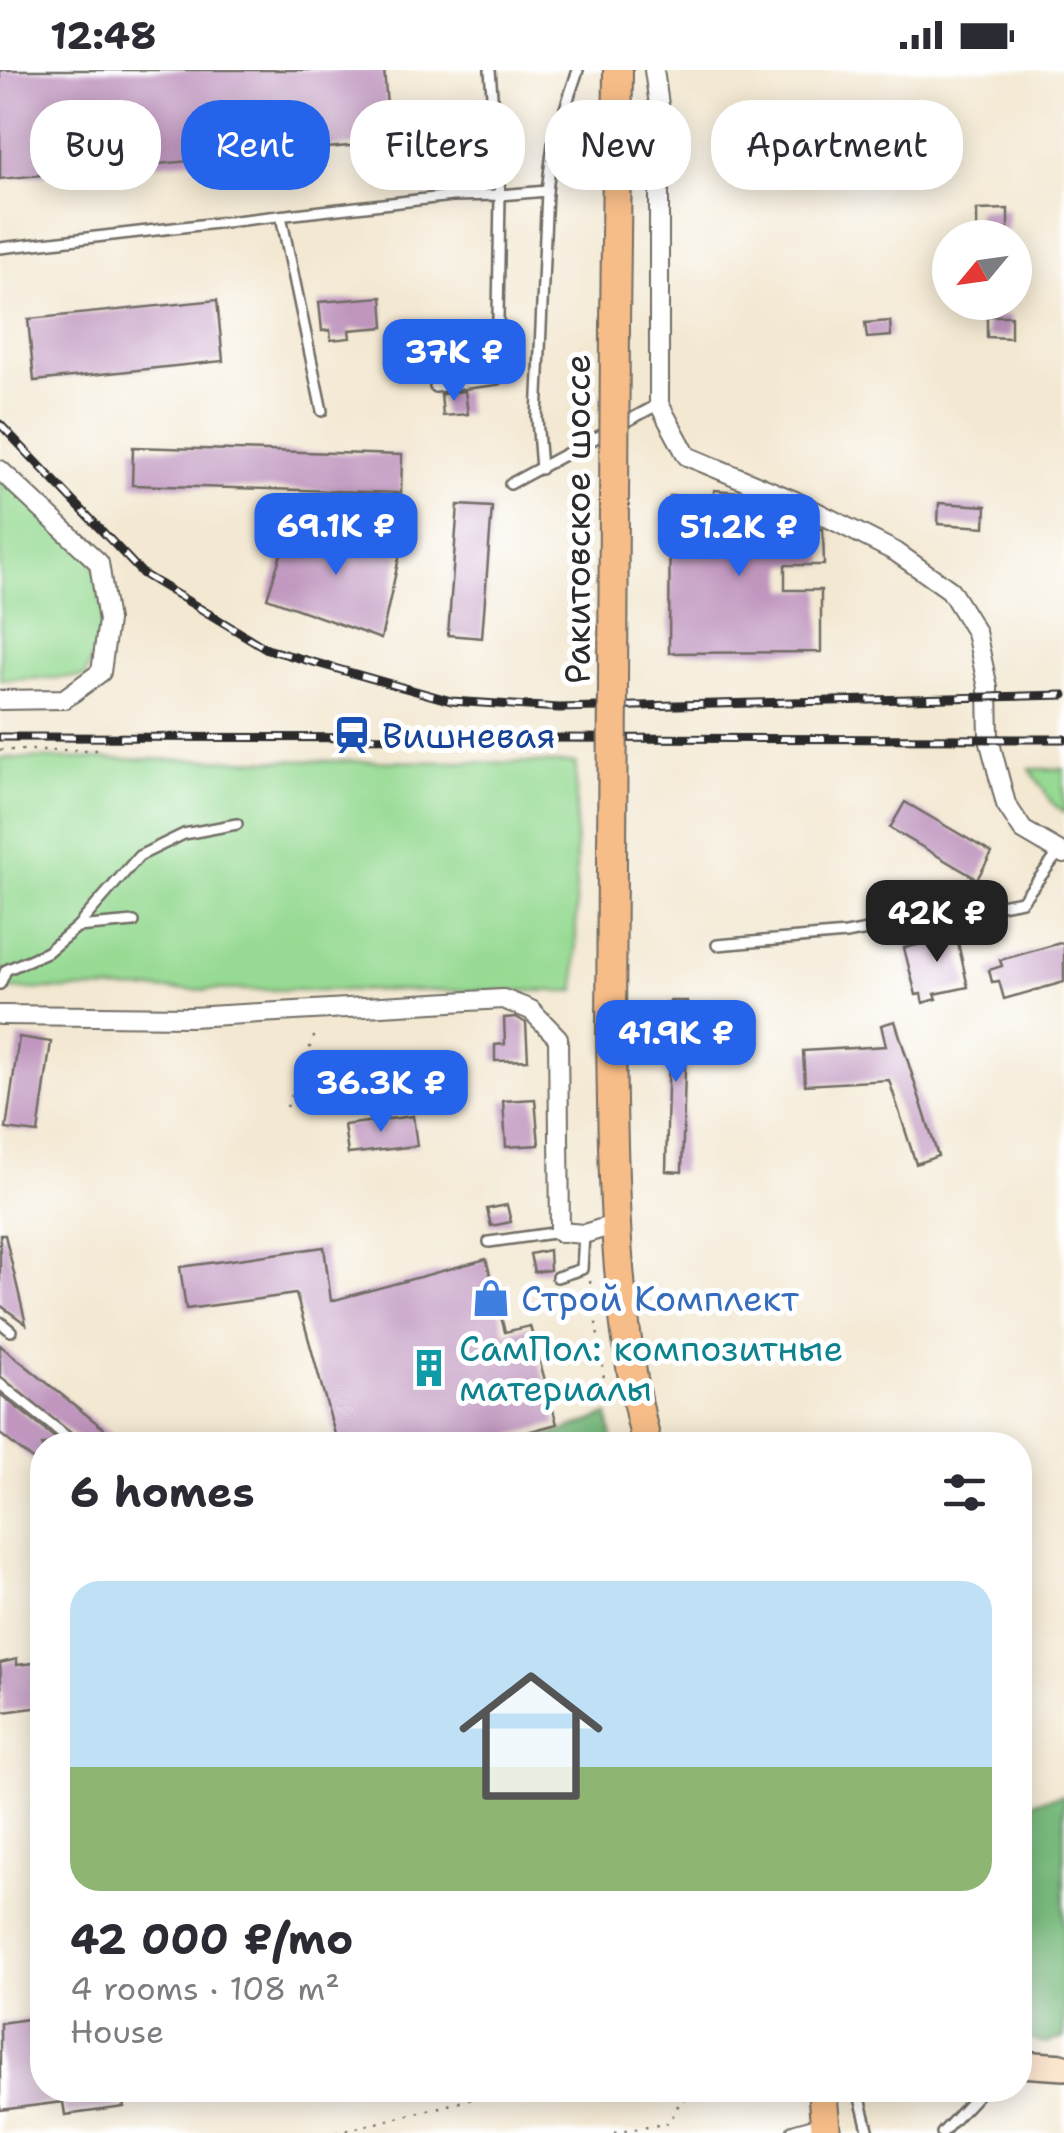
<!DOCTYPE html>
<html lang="en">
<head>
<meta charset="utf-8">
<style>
  :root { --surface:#fff; --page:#f2f2f3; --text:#2b2b33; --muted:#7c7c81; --accent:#2563eb }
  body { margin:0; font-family:"Shantell Sans",sans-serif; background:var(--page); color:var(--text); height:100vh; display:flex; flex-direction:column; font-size:38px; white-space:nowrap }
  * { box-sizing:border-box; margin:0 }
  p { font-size:32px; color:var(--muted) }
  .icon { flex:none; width:55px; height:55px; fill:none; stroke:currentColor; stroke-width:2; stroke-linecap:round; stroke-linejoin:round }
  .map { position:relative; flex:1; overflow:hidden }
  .panel { position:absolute; left:30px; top:1362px; width:1002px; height:670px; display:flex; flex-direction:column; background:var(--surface); border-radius:40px; box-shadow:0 5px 25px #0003 }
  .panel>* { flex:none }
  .guide { position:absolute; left:30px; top:30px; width:1005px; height:90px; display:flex; gap:20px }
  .needle { width:65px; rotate:241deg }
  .controls { position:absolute; left:932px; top:150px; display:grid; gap:20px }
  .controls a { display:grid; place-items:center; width:100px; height:100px; border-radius:50%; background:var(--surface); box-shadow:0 5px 25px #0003; font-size:50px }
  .price { position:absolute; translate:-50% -85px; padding:0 22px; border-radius:20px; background:var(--accent); color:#fff; font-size:32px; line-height:65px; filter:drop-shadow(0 2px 5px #0008) }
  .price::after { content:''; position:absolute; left:50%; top:60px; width:30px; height:22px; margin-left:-15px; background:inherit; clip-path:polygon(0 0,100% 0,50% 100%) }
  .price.current { background:#222; color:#fff }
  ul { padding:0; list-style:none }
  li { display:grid; align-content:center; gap:20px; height:530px; padding:0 40px }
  li span { display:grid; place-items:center; height:310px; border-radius:30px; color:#555 }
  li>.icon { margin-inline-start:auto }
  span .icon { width:180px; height:180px; fill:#fffc; stroke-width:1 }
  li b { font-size:42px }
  h2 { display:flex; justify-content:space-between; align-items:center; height:120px; padding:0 40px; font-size:42px }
  .tag { padding:0 35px; border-radius:40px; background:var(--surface); box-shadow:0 5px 25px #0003; font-size:35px; line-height:90px }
  .tag.current { background:var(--accent); color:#fff }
  .status { display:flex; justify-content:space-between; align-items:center; height:70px; padding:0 50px; background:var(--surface); direction:ltr }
  .status svg { height:28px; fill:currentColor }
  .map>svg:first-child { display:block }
  .green { fill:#96da93; stroke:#60825f; stroke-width:2.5 }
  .forest { fill:#78ba7d; stroke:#527254; stroke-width:2.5 }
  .building { fill:#c096bf }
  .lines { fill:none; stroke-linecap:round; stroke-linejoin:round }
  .lane-casing { stroke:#716d65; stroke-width:14 }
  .street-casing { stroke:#716d65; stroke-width:22 }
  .secondary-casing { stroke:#716d65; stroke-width:30 }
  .primary-casing { stroke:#716d65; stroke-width:32 }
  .path { stroke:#716d65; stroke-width:2.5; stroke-dasharray:2.5 8; stroke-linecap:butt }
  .lane { stroke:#fff; stroke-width:9 }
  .street { stroke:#fff; stroke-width:18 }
  .secondary { stroke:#fce5cf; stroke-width:25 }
  .primary { stroke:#f7bd88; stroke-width:28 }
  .rail-casing { stroke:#2b2b2b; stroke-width:9 }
  .rail { stroke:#fff; stroke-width:5; stroke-dasharray:15; stroke-linecap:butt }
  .primary-bridge-casing { stroke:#716d65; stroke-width:32; stroke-linecap:butt }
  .primary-bridge { stroke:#f7bd88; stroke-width:28 }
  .labels { text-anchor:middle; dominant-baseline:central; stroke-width:10; stroke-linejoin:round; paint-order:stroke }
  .street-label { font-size:35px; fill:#2b2b2b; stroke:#fff }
  .transit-label { font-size:35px; fill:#164399; stroke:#fff; text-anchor:start }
  .shop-label { font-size:35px; fill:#366cbe; stroke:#fff; text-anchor:start }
  .culture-label { font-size:35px; fill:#0d838f; stroke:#fff; text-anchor:start }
</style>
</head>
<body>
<div class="status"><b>12:48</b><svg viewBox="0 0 49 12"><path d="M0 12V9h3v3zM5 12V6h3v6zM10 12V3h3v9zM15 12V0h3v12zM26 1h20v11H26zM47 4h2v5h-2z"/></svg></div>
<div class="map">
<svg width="1064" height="2063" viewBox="0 0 1064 2063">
  <rect width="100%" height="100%" fill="#fff"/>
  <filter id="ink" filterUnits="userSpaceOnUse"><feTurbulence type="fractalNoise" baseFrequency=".01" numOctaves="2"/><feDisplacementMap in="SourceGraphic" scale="20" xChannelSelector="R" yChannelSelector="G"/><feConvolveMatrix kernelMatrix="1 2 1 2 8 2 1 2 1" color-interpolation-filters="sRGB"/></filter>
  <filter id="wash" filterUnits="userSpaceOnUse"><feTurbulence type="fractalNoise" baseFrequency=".0048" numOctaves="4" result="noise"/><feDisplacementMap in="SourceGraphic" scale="40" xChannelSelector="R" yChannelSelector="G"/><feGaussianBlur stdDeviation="2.25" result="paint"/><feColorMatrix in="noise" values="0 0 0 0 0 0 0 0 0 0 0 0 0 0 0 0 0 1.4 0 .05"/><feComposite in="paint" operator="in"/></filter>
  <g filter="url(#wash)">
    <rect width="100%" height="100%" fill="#f3e8d2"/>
    <!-- green -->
    <g class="green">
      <path d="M0,394l23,10 67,74 15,72 -20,57 -85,3z"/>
      <path d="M0,688l576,5v228l-576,-2z"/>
      <path d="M1030,699h34v44l-13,-11z"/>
    </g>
    <!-- forest -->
    <g class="forest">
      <path d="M608,1345l5,30h-84l3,-3z"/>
      <path d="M1064,1725v243l-18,5 -26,-7v-231z"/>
    </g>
    <g id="blocks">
      <!-- building -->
      <g class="building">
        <path d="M0,0h384l6,72 -390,37z"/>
        <path d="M1008,139v20h-31v-19z"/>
        <path d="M382,227l2,30 -35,3 1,8 -19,2 -1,-10 -8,1 -3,-29z"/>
        <path d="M217,230l6,61 -189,20 -6,-62z"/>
        <path d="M987,246h24v22l-24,-1z"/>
        <path d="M890,251l1,15 -24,2 -2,-15z"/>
        <path d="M465,321l3,23 -25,2 -2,-22z"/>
        <path d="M133,377l269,8 -1,38 -269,-8z"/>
        <path d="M714,420l26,2v17l44,1 -1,16 40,3 1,36h-39v25h36v62l-152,1 1,-157h44z"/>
        <path d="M939,433l47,3 -1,21 -47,-3z"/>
        <path d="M458,435l34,2 -10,131 -34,-3z"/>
        <path d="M291,453l110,26 -20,90 -114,-41z"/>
        <path d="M905,732l87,51 -15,26 -87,-51z"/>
        <path d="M954,855l14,62 -33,7 2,5 -14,4 -2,-9 -5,1 -12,-47 31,-7 -3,-11z"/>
        <path d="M1064,872v40l-60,17 -5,-18 -7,1 -3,-12 13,-4 -2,-6z"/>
        <path d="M670,931h17l-5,171 -16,-1z"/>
        <path d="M516,947l10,6 2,37 -33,1v-16l10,-1 -1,-26z"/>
        <path d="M895,951l43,135 -22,8 -27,-84 -84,5 -2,-34 83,-5 -5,-21z"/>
        <path d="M19,967l32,5 -13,91 -32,-4z"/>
        <path d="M535,1029l4,46 -33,2 -3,-46z"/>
        <path d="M413,1046l4,30 -69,8 -4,-29z"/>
        <path d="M507,1135l4,17 -20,4 -4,-17z"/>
        <path d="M0,1165h5l21,89 -26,-19z"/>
        <path d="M324,1177l7,54 155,-42 19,73 25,-6 27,98 -79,21h-140l-42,-151 -110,15 -6,-42z"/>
        <path d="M549,1180l1,20 -16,2 -4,-18z"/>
        <path d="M0,1275l124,100h-39l-85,-69z"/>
        <path d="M0,1324l64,51h-22v22l-42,-33z"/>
        <path d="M17,1589v6l25,-3v45l-39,5 -3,-49z"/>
        <path d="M42,1947v73h79l3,17 -59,8 -2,-13 -63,8v-87z"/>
      </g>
    </g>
  </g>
  <g filter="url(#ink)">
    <use href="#blocks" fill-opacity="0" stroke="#716d65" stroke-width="2.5"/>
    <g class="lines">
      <!-- lane casing -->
      <g class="lane-casing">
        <g id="lane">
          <path d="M490,0l10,125 47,-4"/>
          <path d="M281,146l41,195"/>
          <path d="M0,178l452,-52 48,-1 -3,184 -62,8"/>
          <path d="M541,399l-4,-51 10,-227 6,-47 25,-74"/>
          <path d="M510,414l149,-80"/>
          <path d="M77,857l62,-71 45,-22 53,-10"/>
          <path d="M717,875l129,-11 176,-33 38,-50"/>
          <path d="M0,914l6,-14 41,-18 30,-25 57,-5"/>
          <path d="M489,1172l71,-10"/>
          <path d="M557,1207l25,-8 2,-35"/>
          <path d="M0,1252l11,9"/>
          <path d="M0,1314l77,61"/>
          <path d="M858,2020l11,43"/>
          <path d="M942,2063l40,-43"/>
        </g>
      </g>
      <!-- street casing -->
      <g class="street-casing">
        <g id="street">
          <path d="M654,0l5,35v299l28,52 108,45 101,51 54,38 26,42 12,56 1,51 17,65 17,26 41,24"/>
          <path d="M0,400l99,93 9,58 -7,51 -37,27 -64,1"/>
          <path d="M0,945l191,2 312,-18 28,11 27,28 2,194 24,2 29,-9"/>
          <path d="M796,2063l29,-8"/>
        </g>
      </g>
      <!-- secondary casing -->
      <g class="secondary-casing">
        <path id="secondary" d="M1020,1994l44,3"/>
      </g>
      <!-- primary casing -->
      <g class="primary-casing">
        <g id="primary">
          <path d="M615,254l3,-254"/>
          <path d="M611,966c2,139 2,273 36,409"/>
          <path d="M822,2020l4,43"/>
        </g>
      </g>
      <!-- path -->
      <g class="path">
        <path d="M0,680h102"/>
        <path d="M287,1037l30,-78"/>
        <path d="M590,1211l14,97 -9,4"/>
        <path d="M336,2063l172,-43"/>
        <path d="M614,2063l55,-10 12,-23 35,-10"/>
      </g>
      <!-- lane -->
      <use href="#lane" class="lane"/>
      <!-- street -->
      <use href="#street" class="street"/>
      <!-- secondary -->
      <use href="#secondary" class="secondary"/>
      <!-- primary -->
      <use href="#primary" class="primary"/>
      <!-- rail casing -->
      <g class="rail-casing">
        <g id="rail">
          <path d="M0,354l143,150 124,75 184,52 108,7 505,-13"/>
          <path d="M0,667l1064,2"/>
        </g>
      </g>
      <!-- rail -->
      <use href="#rail" class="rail"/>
      <!-- primary-bridge casing -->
      <g class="primary-bridge-casing">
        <path id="primary-bridge" d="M611,966l4,-712"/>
      </g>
      <!-- primary-bridge -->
      <use href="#primary-bridge" class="primary-bridge"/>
    </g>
  </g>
  <!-- icons -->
  <defs>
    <g id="station-bare" transform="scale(3)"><path d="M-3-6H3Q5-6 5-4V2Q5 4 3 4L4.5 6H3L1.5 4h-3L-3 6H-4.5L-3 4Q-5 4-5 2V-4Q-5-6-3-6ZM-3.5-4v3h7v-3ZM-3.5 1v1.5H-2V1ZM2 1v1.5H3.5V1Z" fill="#1a4fb4" stroke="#fff" stroke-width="2.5" paint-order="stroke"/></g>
    <g id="shop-bare" transform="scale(3)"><path d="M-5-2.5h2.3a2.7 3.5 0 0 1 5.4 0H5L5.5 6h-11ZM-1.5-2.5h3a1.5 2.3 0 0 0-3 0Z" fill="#3f7fe0" stroke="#fff" stroke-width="2.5" paint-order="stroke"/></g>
    <g id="building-bare" transform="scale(3)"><path d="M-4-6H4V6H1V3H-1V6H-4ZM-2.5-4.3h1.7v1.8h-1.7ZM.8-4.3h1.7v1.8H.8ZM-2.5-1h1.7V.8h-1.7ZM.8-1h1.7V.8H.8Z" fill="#0f9aa8" stroke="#fff" stroke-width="2.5" paint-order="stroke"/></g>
  </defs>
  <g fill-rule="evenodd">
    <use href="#station-bare" x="352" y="665"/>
    <use href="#shop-bare" x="491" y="1228"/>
    <use href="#building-bare" x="429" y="1298"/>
  </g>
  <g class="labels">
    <!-- street labels -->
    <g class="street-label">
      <text transform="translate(577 449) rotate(-90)">Ракитовское шоссе</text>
    </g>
    <!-- transit labels -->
    <g class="transit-label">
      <text x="382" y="665">Вишневая</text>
    </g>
    <!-- shop labels -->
    <g class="shop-label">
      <text x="521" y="1228">Строй Комплект</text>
    </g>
    <!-- culture labels -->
    <g class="culture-label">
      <text x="459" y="1278">СамПол: композитные<tspan x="459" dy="40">материалы</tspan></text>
    </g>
  </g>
</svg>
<div class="controls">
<a><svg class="needle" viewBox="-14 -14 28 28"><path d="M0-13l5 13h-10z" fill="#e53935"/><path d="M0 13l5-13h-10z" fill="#7c7c81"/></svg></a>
</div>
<b class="price" style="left:454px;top:334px">37K ₽</b>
<b class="price" style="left:336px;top:508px">69.1K ₽</b>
<b class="price" style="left:739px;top:509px">51.2K ₽</b>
<b class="price current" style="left:937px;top:895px">42K ₽</b>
<b class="price" style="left:676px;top:1015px">41.9K ₽</b>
<b class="price" style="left:381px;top:1065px">36.3K ₽</b>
<div class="guide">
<a class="tag">Buy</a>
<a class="tag current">Rent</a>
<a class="tag">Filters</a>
<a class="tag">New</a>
<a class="tag">Apartment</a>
</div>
<section class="panel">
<h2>6 homes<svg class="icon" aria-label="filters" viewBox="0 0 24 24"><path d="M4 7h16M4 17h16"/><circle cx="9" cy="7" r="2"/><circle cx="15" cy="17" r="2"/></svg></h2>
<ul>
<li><span style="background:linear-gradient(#bfe0f5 60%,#8fb573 0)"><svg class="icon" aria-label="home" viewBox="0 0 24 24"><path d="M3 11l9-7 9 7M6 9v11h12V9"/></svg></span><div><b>42 000 ₽/mo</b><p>4 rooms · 108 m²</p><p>House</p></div></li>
</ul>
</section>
</div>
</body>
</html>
